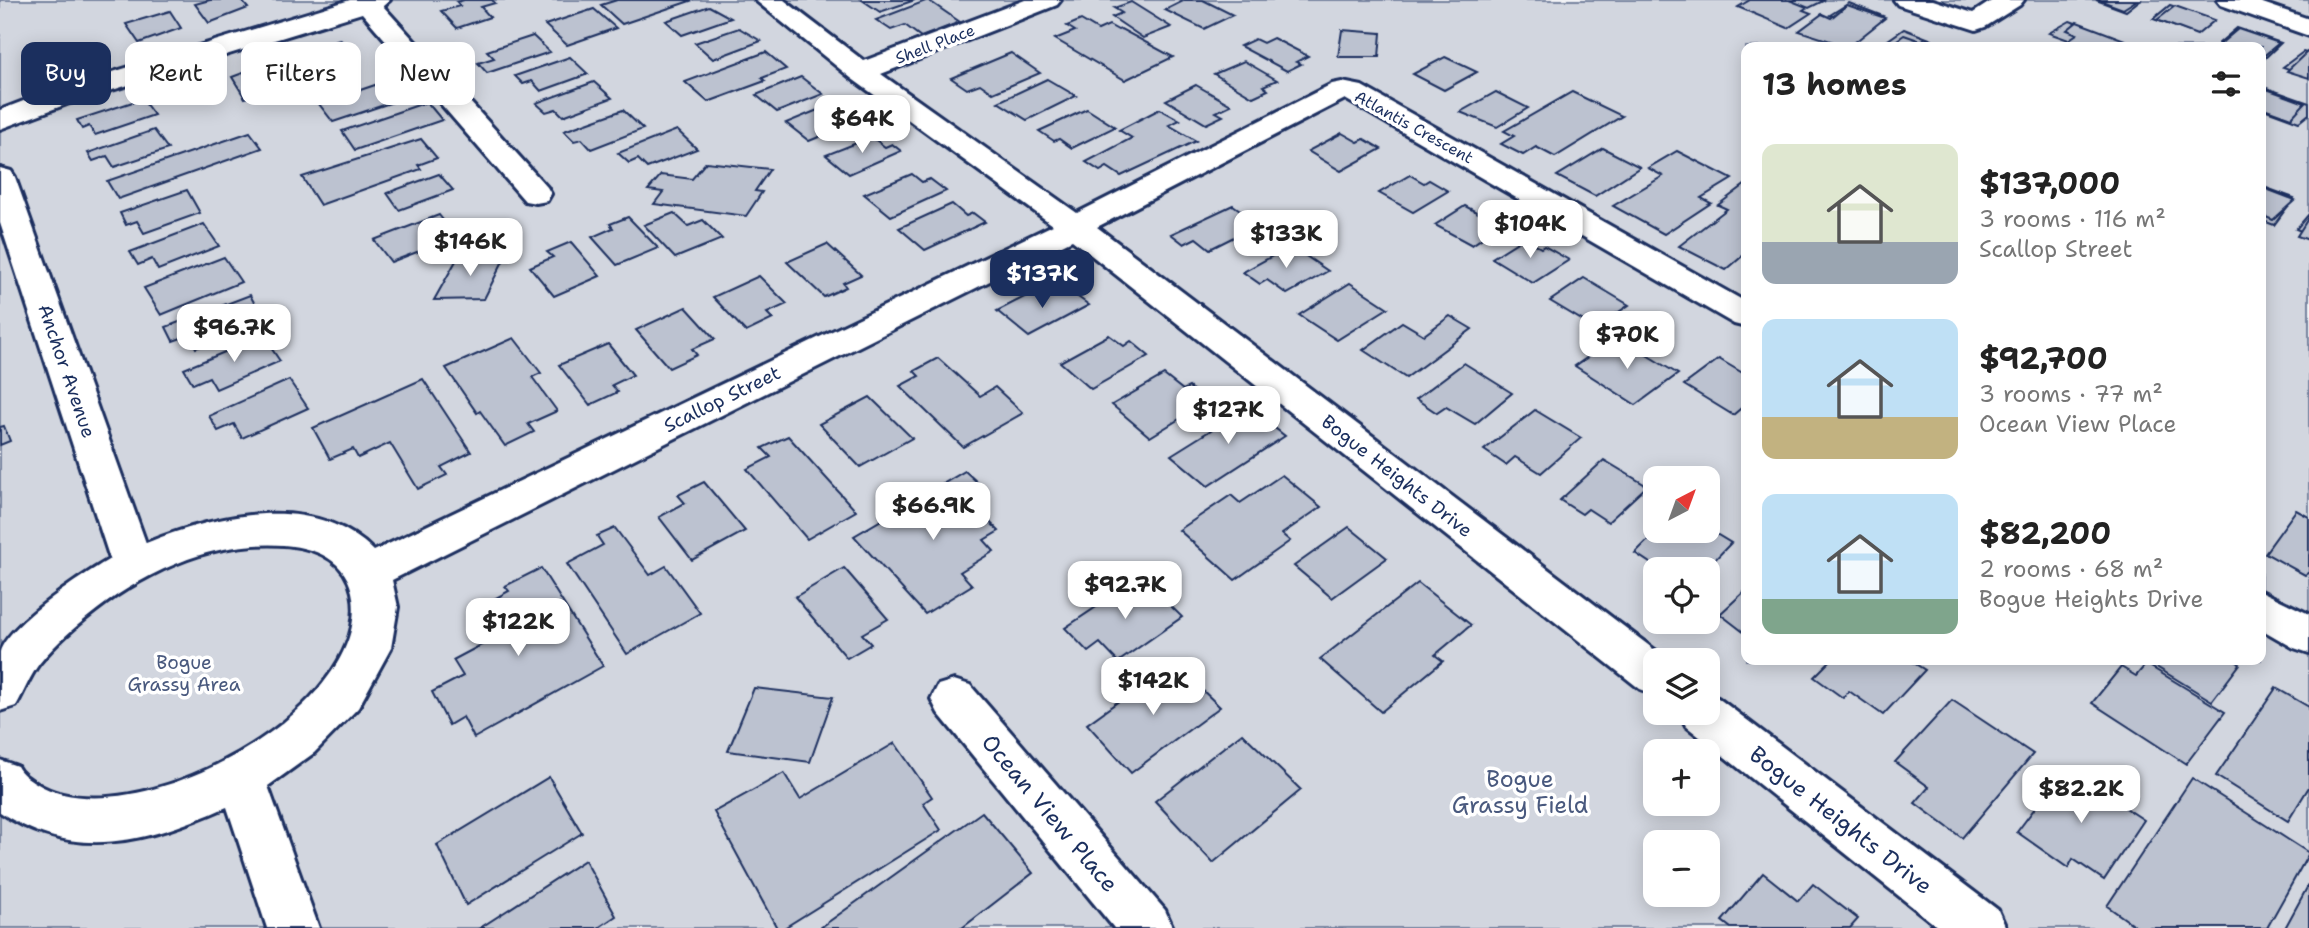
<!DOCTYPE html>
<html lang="en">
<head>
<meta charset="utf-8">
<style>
  :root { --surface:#fff; --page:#f2f2f2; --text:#222; --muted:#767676; --accent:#1b2f5e }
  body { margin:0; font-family:"Shantell Sans",sans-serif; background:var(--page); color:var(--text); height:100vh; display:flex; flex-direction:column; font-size:26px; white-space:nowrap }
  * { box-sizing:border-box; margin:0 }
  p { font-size:23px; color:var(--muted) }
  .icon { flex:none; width:38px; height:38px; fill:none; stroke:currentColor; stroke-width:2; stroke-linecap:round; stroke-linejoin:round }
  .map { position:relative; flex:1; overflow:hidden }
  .sheet { position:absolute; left:1741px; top:42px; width:525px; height:623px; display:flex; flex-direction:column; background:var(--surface); border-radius:14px; box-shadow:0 4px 18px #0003 }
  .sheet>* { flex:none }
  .guide { position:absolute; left:21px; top:42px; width:665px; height:63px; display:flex; gap:14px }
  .needle { width:46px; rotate:41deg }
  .fabs { position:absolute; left:1643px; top:466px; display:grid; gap:14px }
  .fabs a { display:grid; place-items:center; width:77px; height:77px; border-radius:14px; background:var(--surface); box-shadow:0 4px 18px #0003; font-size:35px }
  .price { position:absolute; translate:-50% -60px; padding:0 16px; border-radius:14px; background:#fff; color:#222; font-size:23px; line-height:46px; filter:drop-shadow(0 2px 4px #0008) }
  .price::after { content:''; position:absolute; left:50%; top:42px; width:21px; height:16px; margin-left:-10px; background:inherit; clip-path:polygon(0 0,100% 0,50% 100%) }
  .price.selected { background:var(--accent); color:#fff }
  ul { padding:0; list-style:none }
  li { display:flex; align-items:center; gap:21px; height:175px; padding:0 21px }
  li span { display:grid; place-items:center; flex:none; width:196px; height:140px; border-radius:14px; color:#555 }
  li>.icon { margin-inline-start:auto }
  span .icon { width:84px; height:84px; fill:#fffc; stroke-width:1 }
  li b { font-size:30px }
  h2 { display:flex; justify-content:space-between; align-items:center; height:84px; padding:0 21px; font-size:30px }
  .chip { padding:0 24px; border-radius:14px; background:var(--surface); box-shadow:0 4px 18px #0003; font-size:24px; line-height:63px }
  .chip.selected { background:var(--accent); color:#fff }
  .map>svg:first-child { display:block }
  .green { fill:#d2d6df; stroke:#76829e; stroke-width:2; fill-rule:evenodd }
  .building { fill:#bcc2d0; stroke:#1b2f5e; stroke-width:2 }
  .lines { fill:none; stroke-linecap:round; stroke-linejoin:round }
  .minor-casing { stroke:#1b2f5e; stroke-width:6 }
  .minor { fill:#fff; fill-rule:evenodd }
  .labels { text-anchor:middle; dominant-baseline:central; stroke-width:7; stroke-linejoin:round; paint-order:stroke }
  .far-street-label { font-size:16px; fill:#1b2f5e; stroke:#fff }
  .street-label { font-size:19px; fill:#1b2f5e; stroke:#fff }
  .park-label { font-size:19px; fill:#49597e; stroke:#fff }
  .near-park-label { font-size:23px; fill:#49597e; stroke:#fff }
  .near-street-label { font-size:23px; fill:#1b2f5e; stroke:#fff }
</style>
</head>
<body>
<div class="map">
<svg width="2309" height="928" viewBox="0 0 2309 928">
  <rect width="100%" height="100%" fill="#f1f2f5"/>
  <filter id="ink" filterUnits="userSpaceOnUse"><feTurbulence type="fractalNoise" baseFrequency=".0143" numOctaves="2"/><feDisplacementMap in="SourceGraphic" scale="14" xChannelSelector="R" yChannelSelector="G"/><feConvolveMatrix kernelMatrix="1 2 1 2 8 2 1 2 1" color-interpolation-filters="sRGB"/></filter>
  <g filter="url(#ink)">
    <!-- green -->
    <path class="green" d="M0,0h2309v928h-2309zM1746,47h515v613h-515zM1656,478h52v52h-52zM1656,569h52v52h-52zM1656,660h52v52h-52zM1656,751h52v52h-52zM1656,842h52v52h-52z"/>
    <!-- building -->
    <g class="building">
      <path d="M210,0h31l7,8 -39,15 -14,-19z"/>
      <path d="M464,0h28l3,3 -14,4 9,10 -33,11 -16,-17 19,-5 -3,-4z"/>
      <path d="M617,0h76l-71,24 -21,-19z"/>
      <path d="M862,0h53l-35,12z"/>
      <path d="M928,0l32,22 -39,15 -16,-12 -14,5 -15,-10z"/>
      <path d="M1185,0h18l30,15 -29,14 -39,-19z"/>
      <path d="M1750,0h68l-15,10 8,3 -23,15 -50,-21z"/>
      <path d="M1789,0h36l-16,8z"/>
      <path d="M2096,0h44l-14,11z"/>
      <path d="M2099,0h38l-14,9z"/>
      <path d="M1131,2l40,25 -28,11 -31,-21 10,-4 -8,-5z"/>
      <path d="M1849,3l34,13 -18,14 -35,-15z"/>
      <path d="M1847,5l38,13 -36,29 -50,-16 23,-17 9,4z"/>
      <path d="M2170,5l43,15 -20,13 -40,-14z"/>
      <path d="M709,6l22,12 -49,17 -16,-14z"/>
      <path d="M2175,6l40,14 -18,15 -40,-15z"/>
      <path d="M594,9l22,19 -49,17 -22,-20z"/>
      <path d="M170,11l11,17 -42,15 -13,-19z"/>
      <path d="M1081,20l17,10 11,-5 9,5 3,-1 52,28 -48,23 -70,-41 20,-8 -8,-5z"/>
      <path d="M2070,21l65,24 -4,2h-43l-39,-14z"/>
      <path d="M2077,22l61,23 -3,2h-49l-18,-7 9,-6 -10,-4z"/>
      <path d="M739,28l22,13 -48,18 -18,-16z"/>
      <path d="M2237,28l44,15 -17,16 -3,-1v-11h-30l-12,-4z"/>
      <path d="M1904,29l46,18h-72z"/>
      <path d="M2238,29l41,14 -18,15v-11l-42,-2z"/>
      <path d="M1342,30l39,3 -2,24h-41z"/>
      <path d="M1904,35l17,6 3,-2 21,8h-58z"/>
      <path d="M533,36l17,16 -63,21 -9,-10 16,-5 -7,-7z"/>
      <path d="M1273,38l35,18 -12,6 5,2 -14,7 -47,-25 15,-7 8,4z"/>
      <path d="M340,39l18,24 -38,12 -15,-21 17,-5 -2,-4z"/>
      <path d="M766,52l20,17 -24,9 3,3 -57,21 -23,-20z"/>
      <path d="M2303,52l6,2v22l-26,-9z"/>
      <path d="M2307,52l2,1v25l-22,-7z"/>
      <path d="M1011,53l29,20 -47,20 -13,-9 -13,5 -16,-11z"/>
      <path d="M570,57l18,17 -47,17 -9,-10 -9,3 -8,-8z"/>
      <path d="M1445,57l32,15 -33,18 -31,-16z"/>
      <path d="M275,61l15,24 -45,13 -13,-21z"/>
      <path d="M1244,61l33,19 -14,6 5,4 -15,7 -39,-23z"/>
      <path d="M801,77l22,17 -46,18 -21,-17z"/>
      <path d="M1047,79l29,17 -49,24 -29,-18z"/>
      <path d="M594,82l18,16 -49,18 -7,-7 -10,3 -10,-9z"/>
      <path d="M378,84l15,18 -60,20 -14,-18z"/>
      <path d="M1196,85l35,20 -15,7 7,4 -17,8 -40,-24z"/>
      <path d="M2261,86l48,17v11l-10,8 -38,-14z"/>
      <path d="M2261,87l44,16 -14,15 -30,-11z"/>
      <path d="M1496,92l32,16 -31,19 -37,-15z"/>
      <path d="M1572,92l50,24 -67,41 -19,-10 -13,8 -22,-11 13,-8 -10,-5z"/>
      <path d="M142,99l12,16 -59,20 -6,-9 -7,3 -5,-9z"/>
      <path d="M427,102l15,18 -87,30 -13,-19z"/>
      <path d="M830,105l11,9 5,-3 12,10 -49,20 -23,-18z"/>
      <path d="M1087,109l28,18 -43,21 -13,-9 -5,2 -15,-10z"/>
      <path d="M1160,109l20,11 -11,5 27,16 -75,35 -14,-9 -7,4 -14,-9 46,-24 -13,-8z"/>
      <path d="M623,110l20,19 -52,20 -9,-10 -8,2 -10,-10z"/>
      <path d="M154,130l14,19 -54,18 -7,-11 -14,5 -5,-8z"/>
      <path d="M677,130l20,19 -50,19 -9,-9 -9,4 -11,-10z"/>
      <path d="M250,132l12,16 -144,51 -11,-18z"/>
      <path d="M1342,133l16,9 6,-3 17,10 -40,22 -33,-20z"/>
      <path d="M872,137l13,10 7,-3 9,7 -52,23 -23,-19z"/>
      <path d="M421,139l16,19 -19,7 3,4 -101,36 -18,-28z"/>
      <path d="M1603,148l37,19 -45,29 -38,-20z"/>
      <path d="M1677,151l55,28 -31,19 10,5 -47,31 -51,-28 50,-30 -15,-8z"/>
      <path d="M706,162l64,7 -15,22 7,1 -16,24 -92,-12 9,-12 -15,-2 13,-15 31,4z"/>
      <path d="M439,174l14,16 -54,20 -12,-17z"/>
      <path d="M912,174l10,8 8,-3 16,12 -55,25 -27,-22z"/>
      <path d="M1410,175l14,8 5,-3 19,11 -35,21 -34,-19z"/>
      <path d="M1746,184v69l-20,17 -47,-24 48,-37 -9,-4z"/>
      <path d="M2261,186l33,12 -20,27 -13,-5z"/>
      <path d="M2261,187l34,13 -22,20 -12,-5z"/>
      <path d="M187,190l13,23 -56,20 -7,-12 -11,4 -6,-12z"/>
      <path d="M952,204l14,12 7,-3 12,9 -60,28 -26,-22z"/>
      <path d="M1233,205l27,19 -50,25 -14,-11 -12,6 -13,-10z"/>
      <path d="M1465,206l36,19 -29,20 -37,-20z"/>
      <path d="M674,213l14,13 15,-6 19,19 -47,19 -31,-33z"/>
      <path d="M2309,214v20l-13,-5z"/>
      <path d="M439,215l8,10 8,-3 9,12 -73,28 -17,-22z"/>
      <path d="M628,217l30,31 -41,17 -25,-28 21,-9 -3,-4z"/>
      <path d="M2309,217v23l-12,-4z"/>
      <path d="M204,224l15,22 -61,24 -6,-11 -14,6 -8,-13z"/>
      <path d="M1524,238l17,10 3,-2 25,14 -36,23 -41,-25z"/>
      <path d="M571,242l29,34 -46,20 -24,-29 23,-10 -6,-5z"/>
      <path d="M827,244l34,31 -18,8 3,4 -22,10 -37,-35z"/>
      <path d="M1291,246l37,25 -41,23 -20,-14 -7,4 -17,-12z"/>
      <path d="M506,255l-22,44 -50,1 23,-41z"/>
      <path d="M224,257l17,25 -80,33 -17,-27z"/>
      <path d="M759,276l28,28 -20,9 6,6 -27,13 -33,-35z"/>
      <path d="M1584,278l45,27 -34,23 -45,-27z"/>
      <path d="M1350,283l38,25 -51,32 -38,-25z"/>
      <path d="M1050,284l14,11 7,-3 18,13 -60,32 -32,-26z"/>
      <path d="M250,295l14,26 -68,27 -6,-13 -17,6 -7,-14z"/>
      <path d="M686,307l29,32 -23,10 5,6 -28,13 -33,-38z"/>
      <path d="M1450,316l22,13 -66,49 -43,-28 39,-28 22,13z"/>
      <path d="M1109,335l15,11 7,-5 18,15 -58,33 -31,-27z"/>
      <path d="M263,336l17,25 -64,28 -7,-12 -16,7 -9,-15z"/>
      <path d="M1617,337l61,37 -42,31 -61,-39z"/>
      <path d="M514,338l27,35 -9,4 25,34 -29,13 6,8 -29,14 -25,-35 -3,2 -31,-45z"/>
      <path d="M608,344l25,31 -21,10 6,7 -28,13 -31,-40z"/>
      <path d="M938,358l42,38 15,-9 28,26 -60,34 -63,-61 19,-10 -5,-5z"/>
      <path d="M1719,359l27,16v29l-13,11 -49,-30z"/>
      <path d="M1464,363l48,30 -37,31 -29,-17 -9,6 -21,-14z"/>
      <path d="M1164,375l19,15 6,-3 18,15 -57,35 -38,-32z"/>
      <path d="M423,379l48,73 -30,15 6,8 -29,14 -28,-46 -32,15 -5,-9 -23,10 -17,-31z"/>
      <path d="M289,380l19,28 -66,30 -8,-14 -16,7 -9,-15z"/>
      <path d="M870,397l42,41 -52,29 -41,-43z"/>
      <path d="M1248,407l37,29 -77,50 -37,-31z"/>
      <path d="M1535,410l46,28 -40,35 -26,-16 -9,8 -22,-15z"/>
      <path d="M4,426l6,15 -10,4v-18z"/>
      <path d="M788,436l68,75 -49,28 -60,-70 24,-12 -9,-9z"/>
      <path d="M1604,460l43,26 -39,36 -20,-13 -6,5 -22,-14z"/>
      <path d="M965,471l23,21 -18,11 29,28 -15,9 10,11 -34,21 12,13 -47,29 -71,-78z"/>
      <path d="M1282,475l39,32 -39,27 8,7 -55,39 -56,-50 52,-35 9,8z"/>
      <path d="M704,482l41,49 -53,29 -33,-43 26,-14 -7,-8z"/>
      <path d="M2296,510l13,7v55l-4,3 -40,-22z"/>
      <path d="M1349,527l38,31 -55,40 -38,-32z"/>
      <path d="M615,528l35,47 16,-9 34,47 -73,41 -60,-90 36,-19 -6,-9z"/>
      <path d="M1708,529l23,14 -25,26h-25l-12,-8 -10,8 -24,-16 23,-23z"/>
      <path d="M541,568l62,98 -129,72 -11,-21 -14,8 -17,-33 31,-16 -10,-16 49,-26 -17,-30 24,-13 -4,-5z"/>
      <path d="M844,568l44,51 -26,15 9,10 -24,14 -52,-61z"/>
      <path d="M1141,577l41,40 -64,45 -18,-19 -12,9 -23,-24z"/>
      <path d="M1418,583l53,42 -36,30 8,6 -62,51 -61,-53z"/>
      <path d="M1746,590v44l-26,-20z"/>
      <path d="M1831,660h78l16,10 -42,45 -34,-24 -6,7 -29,-21z"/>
      <path d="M2145,660h89l6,4 -28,37z"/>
      <path d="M1173,662l47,45 -89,66 -44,-49z"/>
      <path d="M2146,664l79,48 -39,52 -94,-61 29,-36 15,9z"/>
      <path d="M754,688l79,9 -23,65 -82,-11z"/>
      <path d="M2276,688l33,19v80l-21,34 -72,-45z"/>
      <path d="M1952,700l81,54 -71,84 -47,-35 14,-16 -34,-25z"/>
      <path d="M1242,733l59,57 -88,73 -58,-62z"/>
      <path d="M895,743l37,54 -9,6 18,27 -157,98h-7l-63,-116 70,-39 16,26z"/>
      <path d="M2065,768l79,52 -40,60 -31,-21 -5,9 -51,-36z"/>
      <path d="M549,777l33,56 -116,72 -29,-60z"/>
      <path d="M2192,778l117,75 -42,75h-129l-31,-22z"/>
      <path d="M982,812l51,61 -71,55h-142z"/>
      <path d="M585,860l31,56 -18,12h-118z"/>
      <path d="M1763,873l35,28 15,-17 45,35 -8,9h-119l-9,-7z"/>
      <path d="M2309,884v44h-24z"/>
    </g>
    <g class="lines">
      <!-- minor casing -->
      <g class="minor-casing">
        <g id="minor">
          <path d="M350,0h40l-7,6 164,181 4,7 -4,7 -11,2 -11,-2 -163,-188 -295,91 -67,25v-19l47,-18z"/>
          <path d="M755,0h29l80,61 161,-61h36l-4,5 -176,69 196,139 255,-129 10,-2 20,4 384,216v25l-12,-3 -389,-225 -248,128 571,433h-12v35l-16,-6 -568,-449 -680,340 6,27 -7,41 -33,60 -44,45 -46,33 51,142h-52l-40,-121c-78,34 -151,56 -227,5v-52l17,6c4,8 11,12 19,17 94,59 341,-75 316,-191 -13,-61 -107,-51 -152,-37 -32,10 -67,28 -94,48 -23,17 -49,38 -67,61 -9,12 -15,28 -23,42l-16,5c0,-16 0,-45 0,-59 8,-28 84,-78 110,-93l-110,-336v-55l11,3 4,6 131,366c69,-28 169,-52 228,8l679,-326 -202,-147z"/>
          <path d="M1894,0h39l40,13 20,-13h31l-4,5 -35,22 -9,3 -78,-25z"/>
          <path d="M2217,0h37l55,19v17l-88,-31z"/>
          <path d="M2261,591l48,23v39l-15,-5 -33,-19z"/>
          <path d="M954,680l16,5 195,225 8,18h-59l-176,-215 -7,-14 7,-14z"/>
          <path d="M1708,694l10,4 280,212 8,18h-67l-253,-202 -7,-14h29z"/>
        </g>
      </g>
      <!-- minor -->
      <use href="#minor" class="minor"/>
    </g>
  </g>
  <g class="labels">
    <!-- far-street labels -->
    <g class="far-street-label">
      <text transform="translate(935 44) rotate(-21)">Shell Place</text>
      <text transform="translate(1414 127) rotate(29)">Atlantis Crescent</text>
    </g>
    <!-- street labels -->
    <g class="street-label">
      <text transform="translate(67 371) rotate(71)">Anchor Avenue</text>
      <text transform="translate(722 399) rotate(-26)">Scallop Street</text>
      <text transform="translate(1397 476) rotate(38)">Bogue Heights Drive</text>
    </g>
    <!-- park labels -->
    <g class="park-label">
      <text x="184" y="662">Bogue<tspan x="184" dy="22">Grassy Area</tspan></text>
    </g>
    <!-- near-park labels -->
    <g class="near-park-label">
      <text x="1520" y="779">Bogue<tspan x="1520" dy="26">Grassy Field</tspan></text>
    </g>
    <!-- near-street labels -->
    <g class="near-street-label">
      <text transform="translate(1050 813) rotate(50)">Ocean View Place</text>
      <text transform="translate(1841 820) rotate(38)">Bogue Heights Drive</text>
    </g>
  </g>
</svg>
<div class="fabs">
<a><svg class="needle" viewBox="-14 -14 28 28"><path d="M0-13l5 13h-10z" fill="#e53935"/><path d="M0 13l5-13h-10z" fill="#767676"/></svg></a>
<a><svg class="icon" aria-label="locate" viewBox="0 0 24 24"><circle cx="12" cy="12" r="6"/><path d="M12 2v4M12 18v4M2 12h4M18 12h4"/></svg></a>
<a><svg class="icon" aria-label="layers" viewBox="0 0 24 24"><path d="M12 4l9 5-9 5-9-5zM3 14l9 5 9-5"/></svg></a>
<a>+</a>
<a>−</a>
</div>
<b class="price" style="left:862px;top:155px">$64K</b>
<b class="price" style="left:1530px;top:260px">$104K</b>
<b class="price" style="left:1286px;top:270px">$133K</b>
<b class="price" style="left:470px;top:278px">$146K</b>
<b class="price selected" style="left:1042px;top:310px">$137K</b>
<b class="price" style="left:234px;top:364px">$96.7K</b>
<b class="price" style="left:1627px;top:371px">$70K</b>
<b class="price" style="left:1228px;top:446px">$127K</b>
<b class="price" style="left:933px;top:542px">$66.9K</b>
<b class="price" style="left:1125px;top:621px">$92.7K</b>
<b class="price" style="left:518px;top:658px">$122K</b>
<b class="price" style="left:1153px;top:717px">$142K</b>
<b class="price" style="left:2081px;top:825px">$82.2K</b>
<div class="guide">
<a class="chip selected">Buy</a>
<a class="chip">Rent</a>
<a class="chip">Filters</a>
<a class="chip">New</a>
</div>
<section class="sheet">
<h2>13 homes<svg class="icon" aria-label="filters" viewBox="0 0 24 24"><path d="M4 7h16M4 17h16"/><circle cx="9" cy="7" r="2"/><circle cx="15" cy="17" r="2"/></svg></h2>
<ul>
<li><span style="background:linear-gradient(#dfe7d0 70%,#9aa5b1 0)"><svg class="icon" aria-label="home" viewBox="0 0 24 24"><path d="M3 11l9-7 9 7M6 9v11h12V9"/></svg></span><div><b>$137,000</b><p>3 rooms · 116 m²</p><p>Scallop Street</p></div></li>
<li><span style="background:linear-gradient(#bfe0f5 70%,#c2b280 0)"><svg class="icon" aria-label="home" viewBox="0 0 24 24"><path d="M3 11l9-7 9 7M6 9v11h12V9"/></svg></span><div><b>$92,700</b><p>3 rooms · 77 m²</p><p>Ocean View Place</p></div></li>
<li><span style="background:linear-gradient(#bfe0f5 75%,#7fa58c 0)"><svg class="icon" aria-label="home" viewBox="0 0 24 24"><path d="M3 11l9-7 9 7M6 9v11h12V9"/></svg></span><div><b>$82,200</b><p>2 rooms · 68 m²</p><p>Bogue Heights Drive</p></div></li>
</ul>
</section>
</div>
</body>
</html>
